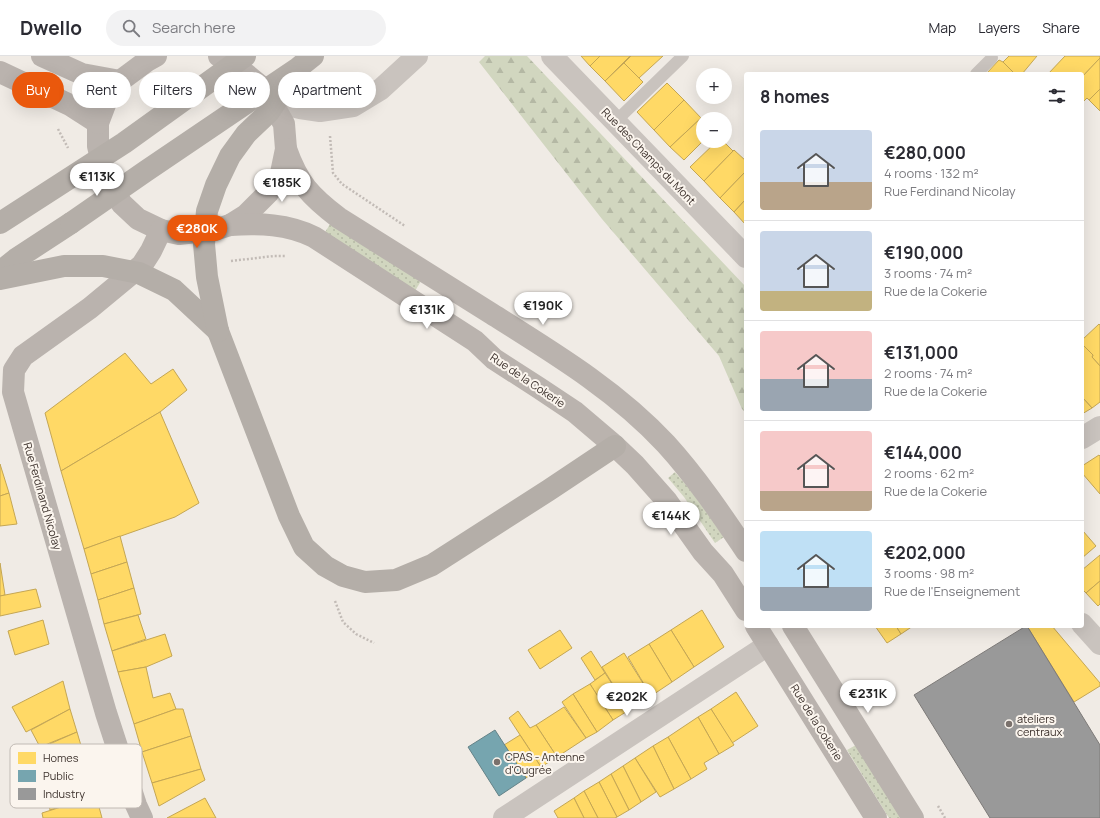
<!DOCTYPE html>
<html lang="en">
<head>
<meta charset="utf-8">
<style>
  :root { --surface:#fff; --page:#f2f2f3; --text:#2b2b33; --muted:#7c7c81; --line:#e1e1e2; --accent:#ea580c }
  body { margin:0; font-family:Manrope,sans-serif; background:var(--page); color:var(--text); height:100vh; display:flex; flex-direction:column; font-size:15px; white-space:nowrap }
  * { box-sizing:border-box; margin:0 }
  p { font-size:13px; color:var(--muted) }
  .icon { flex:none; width:22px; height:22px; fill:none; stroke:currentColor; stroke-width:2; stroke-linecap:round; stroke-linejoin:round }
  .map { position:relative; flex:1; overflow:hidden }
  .sheet { position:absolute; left:744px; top:16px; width:340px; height:556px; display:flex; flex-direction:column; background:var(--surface); border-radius:4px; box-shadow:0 4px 16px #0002 }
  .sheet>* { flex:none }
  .hud { position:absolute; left:12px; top:16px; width:380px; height:36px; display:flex; gap:8px }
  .controls { position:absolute; left:696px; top:12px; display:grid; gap:8px }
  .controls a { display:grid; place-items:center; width:36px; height:36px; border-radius:50%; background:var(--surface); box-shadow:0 4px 16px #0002; font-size:20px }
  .price { position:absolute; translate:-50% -34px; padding:0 9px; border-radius:14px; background:#fff; color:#222; font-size:13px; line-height:26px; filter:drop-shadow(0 1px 2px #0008) }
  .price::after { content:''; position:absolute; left:50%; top:24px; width:12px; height:9px; margin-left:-6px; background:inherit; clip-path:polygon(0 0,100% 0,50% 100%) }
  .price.on { background:var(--accent); color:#fff }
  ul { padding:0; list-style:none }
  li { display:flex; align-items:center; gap:12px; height:100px; padding:0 16px }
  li+li { border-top:1px solid var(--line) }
  li span { display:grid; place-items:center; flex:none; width:112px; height:80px; border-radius:4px; color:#555 }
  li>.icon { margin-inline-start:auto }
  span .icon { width:48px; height:48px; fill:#fffc; stroke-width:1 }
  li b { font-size:17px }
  h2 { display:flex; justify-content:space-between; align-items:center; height:48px; padding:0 16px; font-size:17px }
  .tag { padding:0 14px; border-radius:18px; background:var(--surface); box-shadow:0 4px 16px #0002; font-size:14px; line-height:36px }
  .tag.on { background:var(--accent); color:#fff }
  header { display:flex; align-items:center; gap:24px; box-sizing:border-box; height:56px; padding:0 20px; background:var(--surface); border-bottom:1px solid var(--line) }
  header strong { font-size:19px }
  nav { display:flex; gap:22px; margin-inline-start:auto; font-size:14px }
  .search { width:280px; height:36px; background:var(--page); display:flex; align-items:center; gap:10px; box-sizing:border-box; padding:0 14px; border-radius:22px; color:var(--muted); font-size:15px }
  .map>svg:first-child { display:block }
  .grass { fill:url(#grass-dots) }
  .forest { fill:url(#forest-firs) }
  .homes { fill:#ffd966; stroke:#c4a654 }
  .public { fill:#76a5af; stroke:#648287 }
  .industry { fill:#999; stroke:#7d7a78 }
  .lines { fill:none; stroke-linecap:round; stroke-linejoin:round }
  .path { stroke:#c2bbb6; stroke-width:2.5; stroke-dasharray:2 2; stroke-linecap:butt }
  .service { stroke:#c9c3be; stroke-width:12 }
  .minor { stroke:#c9c3be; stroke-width:22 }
  .secondary { stroke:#bab3ae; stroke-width:22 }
  .trunk { stroke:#b4aea8; stroke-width:22 }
  .trunk-bridge { stroke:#b4aea8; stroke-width:22 }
  .poi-dot { fill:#7a716c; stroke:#fbf5ee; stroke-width:1.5 }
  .labels { text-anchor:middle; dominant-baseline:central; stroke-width:4; stroke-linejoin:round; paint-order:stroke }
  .street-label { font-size:11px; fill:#3b302b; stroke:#fbf5ee }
  .poi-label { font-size:11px; fill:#3b302b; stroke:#fbf5ee; text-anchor:start }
  .key { fill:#fbf5ee; stroke:#c1bab4; stroke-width:1 }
  .key-label { font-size:11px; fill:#3b302b }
</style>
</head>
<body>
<header>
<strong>Dwello</strong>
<div class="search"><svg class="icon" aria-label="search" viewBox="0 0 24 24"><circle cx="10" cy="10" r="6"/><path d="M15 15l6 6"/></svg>Search here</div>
<nav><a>Map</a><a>Layers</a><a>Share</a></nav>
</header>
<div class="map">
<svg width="1100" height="762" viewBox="0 0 1100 762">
  <defs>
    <pattern id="grass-dots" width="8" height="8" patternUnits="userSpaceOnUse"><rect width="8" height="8" fill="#d1d6bf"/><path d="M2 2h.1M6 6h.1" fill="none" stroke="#b4b8a4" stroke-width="1.8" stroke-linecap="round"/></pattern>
    <pattern id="forest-firs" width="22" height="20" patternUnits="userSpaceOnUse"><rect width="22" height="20" fill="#d1d6bf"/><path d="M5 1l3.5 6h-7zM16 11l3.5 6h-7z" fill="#b4b8a4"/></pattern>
  </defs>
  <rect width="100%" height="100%" fill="#f0ebe5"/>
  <!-- grass -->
  <g class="grass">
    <path d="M330,168l91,57 -6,10 -91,-57z"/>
    <path d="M675,416l17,20 32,45 -9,6 -31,-46 -16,-19z"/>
    <path d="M856,689l45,73h-12l-42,-68z"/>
  </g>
  <!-- forest -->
  <path class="forest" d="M485,0h42l219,231v126l-4,-4 -23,-53 -117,-137 -123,-157z"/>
  <!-- homes -->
  <g class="homes">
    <path d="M581,0h19l-10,10z"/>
    <path d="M600,0h30l-25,25 -15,-15z"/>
    <path d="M631,0h32l-24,22 -15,-15z"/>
    <path d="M1009,0h28l-15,18h-7l-12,-12z"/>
    <path d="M1065,0h35v2l-18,19v-3h-34z"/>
    <path d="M1100,2v31l-11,11 -2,-2 -5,5v-26z"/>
    <path d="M999,4l4,2 12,12h-29z"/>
    <path d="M624,7l19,19 -19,19 -19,-20z"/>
    <path d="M667,27l17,17 -30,30 -17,-18z"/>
    <path d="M1100,33v22l-11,-11z"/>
    <path d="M684,44l17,18 -31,29 -16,-17z"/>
    <path d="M701,62l2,2v21l-19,19 -14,-13z"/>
    <path d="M717,85h6l10,10 -29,30 -14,-14z"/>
    <path d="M734,94l12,11v10l-26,27 -16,-17z"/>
    <path d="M746,115v28l-12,13 -14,-14z"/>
    <path d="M746,143v26l-12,-13z"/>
    <path d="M1099,268l1,1v41l-8,-9 1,-2 -11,-11v-4z"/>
    <path d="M1082,288l11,11 -1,2 8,9v36l-8,6 -10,-11z"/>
    <path d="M125,297l26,31 22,-15 14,21 -27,22 -99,59 -16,-58z"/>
    <path d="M1082,341l10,11 -10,6z"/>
    <path d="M160,356l39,91 -24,14 -91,32 -23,-78z"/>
    <path d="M1099,399l1,1v38l-18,-21v-7z"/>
    <path d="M0,408l9,29 -9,3z"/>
    <path d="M9,437l8,31 -17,2v-30z"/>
    <path d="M1083,475l13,15 -14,12v-26z"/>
    <path d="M120,480l7,26 -36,12 -7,-25z"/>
    <path d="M1100,499v26l-14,12 -4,-4v-19z"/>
    <path d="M127,506l7,26 -36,12 -7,-26z"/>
    <path d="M0,507l5,32 -5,1z"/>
    <path d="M1100,525v23l-2,2 -12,-13z"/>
    <path d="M134,532l7,26 -37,10 -6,-24z"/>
    <path d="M36,533l5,18 -41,9v-20z"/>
    <path d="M702,554l22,37 -30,20 -23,-37z"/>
    <path d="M138,559l8,24 -34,12 -8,-27z"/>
    <path d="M43,564l6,24 -34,11 -7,-24z"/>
    <path d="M875,570h21l5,8 -14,9z"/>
    <path d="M896,570h17l-12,8z"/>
    <path d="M1027,570h25l48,57v3l-26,16z"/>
    <path d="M560,574l12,18 -32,21 -12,-19z"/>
    <path d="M671,574l23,37 -22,15 -23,-38z"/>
    <path d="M165,578l7,22 -26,11 -28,5 -6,-21z"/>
    <path d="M649,588l23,38 -21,14 -23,-39z"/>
    <path d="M591,595l14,22 -10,7 -14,-22z"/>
    <path d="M624,597l27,43 -22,14 -27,-43z"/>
    <path d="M146,611l7,31 17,-5 6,16 -42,15 -16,-52z"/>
    <path d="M605,617l24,37 -16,10 -23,-36z"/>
    <path d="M63,625l7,28 -44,23 -14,-25z"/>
    <path d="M590,628l23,36 -16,12 -24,-38z"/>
    <path d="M736,636l22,34 -26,17 -21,-34z"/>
    <path d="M573,638l24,38 -11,6 -24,-36z"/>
    <path d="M564,651l22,31 -29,19 -21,-32z"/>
    <path d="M70,653l7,23 -37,15 -9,-17z"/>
    <path d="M176,653h7l8,27 -49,16 -8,-28z"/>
    <path d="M711,653l23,36 -15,9 -21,-37z"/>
    <path d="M518,655l12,17 6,-3 21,32 -16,10 -32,-49z"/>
    <path d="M698,661l21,37 -15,9 3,6 -16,10 -23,-42z"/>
    <path d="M77,676l13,44 -47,14 -12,-38z"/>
    <path d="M520,679l21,32 -15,11 -22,-33z"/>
    <path d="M191,680l10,33 -49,14 -10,-31z"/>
    <path d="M668,681l23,42 -17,10 -21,-43z"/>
    <path d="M653,690l21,43 -14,8 -25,-39z"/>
    <path d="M635,702l21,34 -15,10 -18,-36z"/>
    <path d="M623,710l18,36 -12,8 -18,-36z"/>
    <path d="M201,713l4,11 -46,26 -7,-23z"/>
    <path d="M611,718l18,36 -12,7 -18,-35z"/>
    <path d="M90,720l6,20 -46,14 -5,-20z"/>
    <path d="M599,726l18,35 -2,1h-17l-14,-27z"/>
    <path d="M584,735l14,27h-14l-10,-20z"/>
    <path d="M96,740l6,22h-59l-1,-5z"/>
    <path d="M205,742l11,20h-49z"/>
    <path d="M574,742l10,20h-26l-4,-7z"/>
  </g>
  <!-- public -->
  <path class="public" d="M495,674l31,48 -27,18 -31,-49z"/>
  <!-- industry -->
  <path class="industry" d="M1026,570h1l73,119v73h-110l-76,-123z"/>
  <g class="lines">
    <!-- path -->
    <g class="path">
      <path d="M58,73l10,19"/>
      <path d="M330,80l3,37 9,11 63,42"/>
      <path d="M231,205l43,-5h12"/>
      <path d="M335,545l8,21 13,12 18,9"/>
      <path d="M938,750l7,12"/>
    </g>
    <!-- service -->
    <g class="service">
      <path d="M976,18l16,-16"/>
      <path d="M616,65l67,-65"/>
    </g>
    <!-- minor -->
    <g class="minor">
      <path d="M552,0l194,201"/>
      <path d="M271,45l29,7 20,3 33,-5 28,-17 36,-33"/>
      <path d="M1082,382l18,-11"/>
      <path d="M1082,568l18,20"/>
      <path d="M504,762l264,-173"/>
    </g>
    <!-- secondary -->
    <g class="secondary">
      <path d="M42,0l40,18 38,7"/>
      <path d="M156,0l-9,5 -27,20 -14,21 -8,21v23l8,35 16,23 16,15 23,11 18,4 35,-4 16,-5 16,-10 22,-22 13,-20 5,-24 -2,-25 -13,-23 -13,-17 -17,-14 -22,-14"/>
      <path d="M0,16l70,33 28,18"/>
      <path d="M286,93c12,34 24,47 53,69 51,32 102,64 153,96 62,39 125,77 174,130 30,33 55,70 80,107"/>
      <path d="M230,169c29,-2 58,-1 84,12l161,104 19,18 45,29 36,24 40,34 20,19 31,35 37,52 20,22 23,36"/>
      <path d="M756,570l120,192"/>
      <path d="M793,570l120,192"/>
      <path d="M142,762l-6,-13 -30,-92 -93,-321 1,-22 9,-14 67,-48 52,-43 9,-14 10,-21"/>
    </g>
    <!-- trunk -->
    <g class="trunk">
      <path d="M0,216l16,-13 55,-36"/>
      <path d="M218,275l71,185 15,31 21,19 18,10 22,6 31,-2 36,-15 117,-75 66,-44"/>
    </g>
    <!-- trunk-bridge -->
    <g class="trunk-bridge">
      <path d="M0,167l124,-80 121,-87"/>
      <path d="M71,167l75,-52 152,-103 15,-12"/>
      <path d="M0,223l64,-13h39l36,7 35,17 44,41"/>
      <path d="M218,275l-11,-54 -3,-33 3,-33 9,-26 14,-29 16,-22 23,-22 24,-36"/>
    </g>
  </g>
  <!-- markers -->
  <g class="poi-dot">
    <circle cx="1009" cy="668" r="4"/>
    <circle cx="497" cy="706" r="4"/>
  </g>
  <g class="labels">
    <!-- street labels -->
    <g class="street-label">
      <text transform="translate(649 100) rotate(46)">Rue des Champs du Mont</text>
      <text transform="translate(528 324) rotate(34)">Rue de la Cokerie</text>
      <text transform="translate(43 440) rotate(74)">Rue Ferdinand Nicolay</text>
      <text transform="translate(817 666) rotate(58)">Rue de la Cokerie</text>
    </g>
    <!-- poi labels -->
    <g class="poi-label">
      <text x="1017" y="662">ateliers<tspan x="1017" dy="13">centraux</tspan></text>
      <text x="505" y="700">CPAS - Antenne<tspan x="505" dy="13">d'Ougrée</tspan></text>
    </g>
  </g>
  <!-- legend -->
  <rect x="10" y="688" width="132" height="64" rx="6" class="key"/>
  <rect x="18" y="696" width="18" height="12" fill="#ffd966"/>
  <rect x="18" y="714" width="18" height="12" fill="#76a5af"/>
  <rect x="18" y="732" width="18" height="12" fill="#999"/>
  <g class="key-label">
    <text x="43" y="706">Homes</text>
    <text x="43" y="724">Public</text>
    <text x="43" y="742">Industry</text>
  </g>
</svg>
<div class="controls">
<a>+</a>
<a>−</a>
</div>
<b class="price" style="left:97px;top:141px">€113K</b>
<b class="price" style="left:282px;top:147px">€185K</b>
<b class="price on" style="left:197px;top:193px">€280K</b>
<b class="price" style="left:543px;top:270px">€190K</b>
<b class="price" style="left:427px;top:274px">€131K</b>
<b class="price" style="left:671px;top:480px">€144K</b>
<b class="price" style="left:868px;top:658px">€231K</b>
<b class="price" style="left:627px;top:661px">€202K</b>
<div class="hud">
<a class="tag on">Buy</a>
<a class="tag">Rent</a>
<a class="tag">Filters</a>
<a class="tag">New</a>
<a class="tag">Apartment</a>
</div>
<section class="sheet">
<h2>8 homes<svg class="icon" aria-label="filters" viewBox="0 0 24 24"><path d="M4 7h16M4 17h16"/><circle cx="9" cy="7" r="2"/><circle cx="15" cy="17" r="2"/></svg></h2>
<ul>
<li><span style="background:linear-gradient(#c9d6e8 65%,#b9a48a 0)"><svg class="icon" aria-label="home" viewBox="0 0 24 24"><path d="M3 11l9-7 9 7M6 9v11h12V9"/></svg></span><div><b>€280,000</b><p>4 rooms · 132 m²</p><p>Rue Ferdinand Nicolay</p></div></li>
<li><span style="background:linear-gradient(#c9d6e8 75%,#c2b280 0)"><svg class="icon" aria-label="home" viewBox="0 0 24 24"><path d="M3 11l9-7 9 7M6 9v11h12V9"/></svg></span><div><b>€190,000</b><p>3 rooms · 74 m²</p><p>Rue de la Cokerie</p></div></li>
<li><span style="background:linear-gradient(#f6c9c9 60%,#9aa5b1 0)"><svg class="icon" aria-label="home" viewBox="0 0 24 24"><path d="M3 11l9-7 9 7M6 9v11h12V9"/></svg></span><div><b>€131,000</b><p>2 rooms · 74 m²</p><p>Rue de la Cokerie</p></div></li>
<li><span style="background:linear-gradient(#f6c9c9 75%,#b9a48a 0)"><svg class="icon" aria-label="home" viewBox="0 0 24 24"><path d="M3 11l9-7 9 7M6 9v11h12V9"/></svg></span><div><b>€144,000</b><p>2 rooms · 62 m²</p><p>Rue de la Cokerie</p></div></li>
<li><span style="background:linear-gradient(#bfe0f5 70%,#9aa5b1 0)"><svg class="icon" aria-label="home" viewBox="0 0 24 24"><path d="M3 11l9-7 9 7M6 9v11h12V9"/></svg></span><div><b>€202,000</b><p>3 rooms · 98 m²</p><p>Rue de l'Enseignement</p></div></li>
</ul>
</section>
</div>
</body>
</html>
